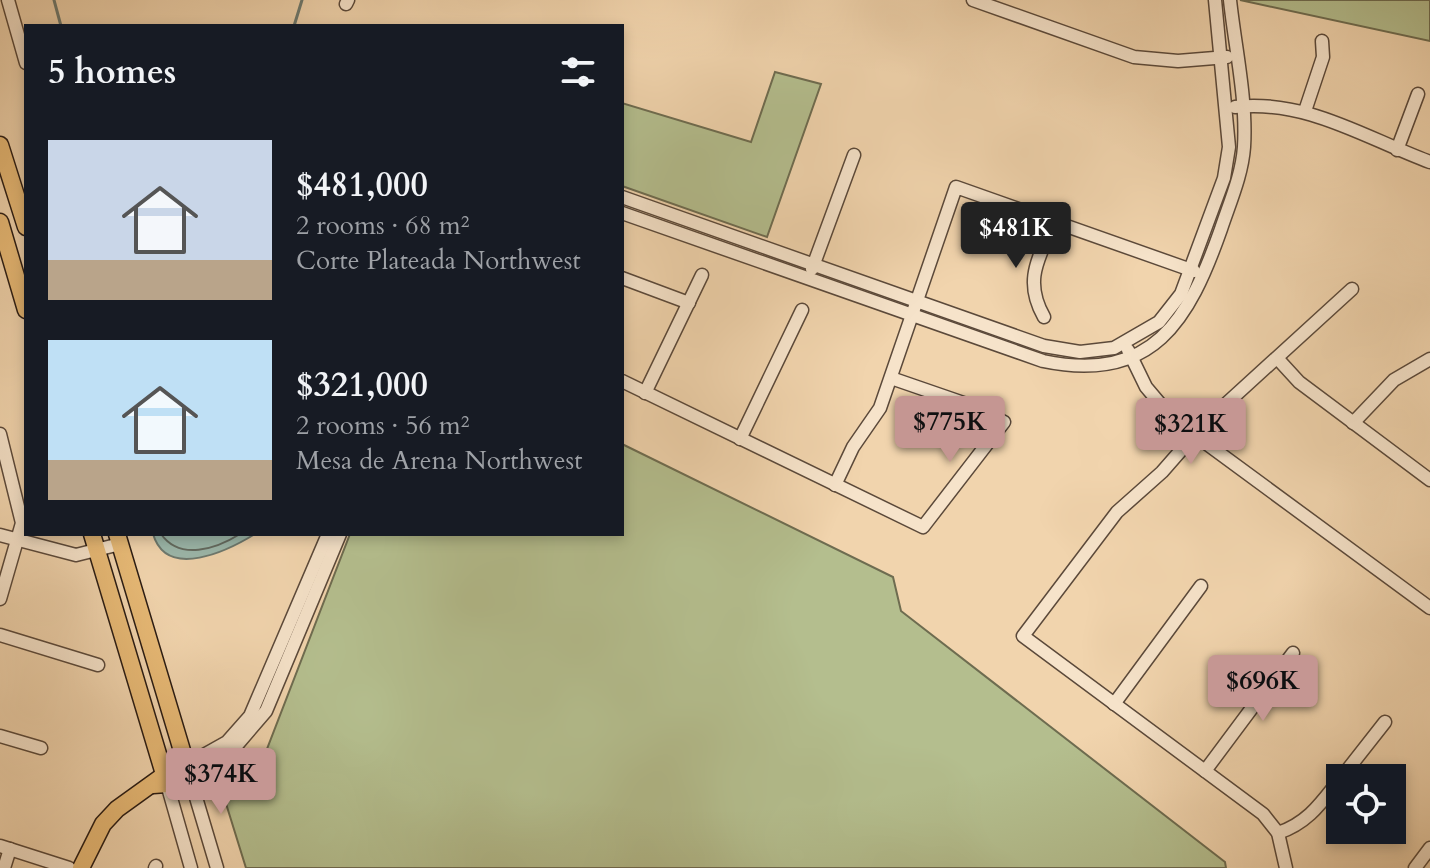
<!DOCTYPE html>
<html lang="en">
<head>
<meta charset="utf-8">
<style>
  :root { --surface:#171b24; --page:#242831; --text:#f1f3f6; --muted:#9ea1a6; --accent:#c59692 }
  body { margin:0; font-family:Cardo,serif; background:var(--page); color:var(--text); height:100vh; display:flex; flex-direction:column; font-size:30px; white-space:nowrap }
  * { box-sizing:border-box; margin:0 }
  p { font-size:26px; color:var(--muted) }
  .icon { flex:none; width:44px; height:44px; fill:none; stroke:currentColor; stroke-width:2; stroke-linecap:round; stroke-linejoin:round }
  .map { position:relative; flex:1; overflow:hidden }
  .details { position:absolute; left:24px; top:24px; width:600px; height:512px; display:flex; flex-direction:column; background:var(--surface); border-radius:0px; box-shadow:0 4px 12px #0003 }
  .details>* { flex:none }
  .buttons { position:absolute; left:1326px; top:764px; display:grid; gap:16px }
  .buttons a { display:grid; place-items:center; width:80px; height:80px; border-radius:0px; background:var(--surface); box-shadow:0 4px 12px #0003; font-size:40px }
  .price { position:absolute; translate:-50% -68px; padding:0 18px; border-radius:8px; background:var(--accent); color:#111; font-size:26px; line-height:52px; filter:drop-shadow(0 2px 4px #0008) }
  .price::after { content:''; position:absolute; left:50%; top:48px; width:24px; height:18px; margin-left:-12px; background:inherit; clip-path:polygon(0 0,100% 0,50% 100%) }
  .price.on { background:#222; color:#fff }
  ul { padding:0; list-style:none }
  li { display:flex; align-items:center; gap:24px; height:200px; padding:0 24px }
  li span { display:grid; place-items:center; flex:none; width:224px; height:160px; border-radius:0px; color:#555 }
  li>.icon { margin-inline-start:auto }
  span .icon { width:96px; height:96px; fill:#fffc; stroke-width:1 }
  li b { font-size:34px }
  h2 { display:flex; justify-content:space-between; align-items:center; height:96px; padding:0 24px; font-size:34px }
  .map>svg:first-child { display:block }
  .green { fill:#b4be8e; stroke:#6e6c50; stroke-width:2 }
  .water { fill:#9bb8ac; stroke:#6d796f; stroke-width:2 }
  .lines { fill:none; stroke-linecap:round; stroke-linejoin:round }
  .shore { stroke:#626a60; stroke-width:2 }
  .stream { stroke:#6d796f; stroke-width:3 }
  .minor-casing { stroke:#5b493a; stroke-width:15 }
  .major-casing { stroke:#291b13; stroke-width:19 }
  .minor { stroke:#f6e3ca; stroke-width:12 }
  .major { stroke:#e8ba76; stroke-width:16 }
</style>
</head>
<body>
<div class="map">
<svg width="1430" height="868" viewBox="0 0 1430 868">
  <rect width="100%" height="100%" fill="#f1d4ad"/>
  <filter id="stains"><feTurbulence type="fractalNoise" baseFrequency=".0025" numOctaves="4"/><feColorMatrix values="0 0 0 0 .2 0 0 0 0 .09 0 0 0 0 .02 0 0 0 .5 -.17"/></filter>
  <radialGradient id="worn" r=".72"><stop offset=".6" stop-color="#630" stop-opacity="0"/><stop offset="1" stop-color="#630" stop-opacity=".3"/></radialGradient>
  <!-- green -->
  <g class="green">
    <path d="M1240,0h190v41z"/>
    <path d="M775,72l46,12 -54,153 -145,-51v-83l129,39z"/>
    <path d="M622,444l271,133 8,34 324,251 1,6h-980l-27,-87 46,-27 85,-220h272z"/>
  </g>
  <!-- water -->
  <path class="water" d="M153,534h102c-26,16 -88,47 -102,0z"/>
  <g class="lines">
    <!-- shore -->
    <path class="shore" d="M161,534c19,27 55,15 79,0"/>
    <!-- stream -->
    <g class="stream">
      <path d="M54,0l7,26"/>
      <path d="M294,26l8,-26"/>
    </g>
    <!-- minor casing -->
    <g class="minor-casing">
      <g id="minor">
        <path d="M8,0l18,63"/>
        <path d="M973,0l161,57 44,4 49,-4"/>
        <path d="M346,4l2,-4"/>
        <path d="M1235,107c72,-8 130,31 195,55"/>
        <path d="M1305,111l18,-54 -1,-16"/>
        <path d="M1397,150l21,-56"/>
        <path d="M622,197l422,149 36,6 34,-4 45,-26 22,-28 43,-116 5,-31 -14,-147"/>
        <path d="M622,213l421,148c110,23 146,-41 178,-132 9,-27 21,-54 23,-82 3,-48 -9,-100 -14,-147"/>
        <path d="M812,269l42,-114"/>
        <path d="M622,278l67,25"/>
        <path d="M1044,317c-21,-37 -5,-59 10,-95"/>
        <path d="M1128,350l18,37 27,32 257,189"/>
        <path d="M1277,358l22,24 131,98"/>
        <path d="M622,381l301,146 81,-105 -26,-14 -87,-30"/>
        <path d="M645,393l57,-118"/>
        <path d="M1353,423l41,-43 36,-21"/>
        <path d="M0,434l22,89 -22,76"/>
        <path d="M740,439l62,-129"/>
        <path d="M835,485l18,-38 27,-39 76,-221 238,84"/>
        <path d="M0,535l76,20 44,-11"/>
        <path d="M0,635l98,30"/>
        <path d="M1114,704l87,-118"/>
        <path d="M0,736l41,12"/>
        <path d="M186,765l41,-23 23,-26 78,-182"/>
        <path d="M1205,771l88,-118"/>
        <path d="M1341,778l44,-56"/>
        <path d="M167,784l24,84"/>
        <path d="M1278,833c30,-10 43,-30 62,-54"/>
        <path d="M0,846l69,22"/>
        <path d="M4,868l6,-19"/>
        <path d="M155,868l1,-2"/>
        <path d="M217,868l-28,-94 47,-28 30,-35 74,-177"/>
        <path d="M1286,868l-8,-35 -15,-19 -240,-178 94,-124 45,-40 42,-48 148,-135"/>
        <path d="M1415,868l15,-20"/>
      </g>
    </g>
    <!-- major casing -->
    <g class="major-casing">
      <g id="major">
        <path d="M0,145l26,82"/>
        <path d="M0,222l26,88"/>
        <path d="M92,534l75,250"/>
        <path d="M117,534l72,240 -22,10 -14,1"/>
        <path d="M81,868l22,-44 14,-15 43,-31"/>
      </g>
    </g>
    <!-- minor -->
    <use href="#minor" class="minor"/>
    <!-- major -->
    <use href="#major" class="major"/>
  </g>
  <rect width="100%" height="100%" filter="url(#stains)"/>
  <rect width="100%" height="100%" fill="url(#worn)"/>
</svg>
<div class="buttons">
<a><svg class="icon" aria-label="locate" viewBox="0 0 24 24"><circle cx="12" cy="12" r="6"/><path d="M12 2v4M12 18v4M2 12h4M18 12h4"/></svg></a>
</div>
<b class="price on" style="left:1016px;top:270px">$481K</b>
<b class="price" style="left:950px;top:464px">$775K</b>
<b class="price" style="left:1191px;top:466px">$321K</b>
<b class="price" style="left:1263px;top:723px">$696K</b>
<b class="price" style="left:221px;top:816px">$374K</b>
<section class="details">
<h2>5 homes<svg class="icon" aria-label="filters" viewBox="0 0 24 24"><path d="M4 7h16M4 17h16"/><circle cx="9" cy="7" r="2"/><circle cx="15" cy="17" r="2"/></svg></h2>
<ul>
<li><span style="background:linear-gradient(#c9d6e8 75%,#b9a48a 0)"><svg class="icon" aria-label="home" viewBox="0 0 24 24"><path d="M3 11l9-7 9 7M6 9v11h12V9"/></svg></span><div><b>$481,000</b><p>2 rooms · 68 m²</p><p>Corte Plateada Northwest</p></div></li>
<li><span style="background:linear-gradient(#bfe0f5 75%,#b9a48a 0)"><svg class="icon" aria-label="home" viewBox="0 0 24 24"><path d="M3 11l9-7 9 7M6 9v11h12V9"/></svg></span><div><b>$321,000</b><p>2 rooms · 56 m²</p><p>Mesa de Arena Northwest</p></div></li>
</ul>
</section>
</div>
</body>
</html>
